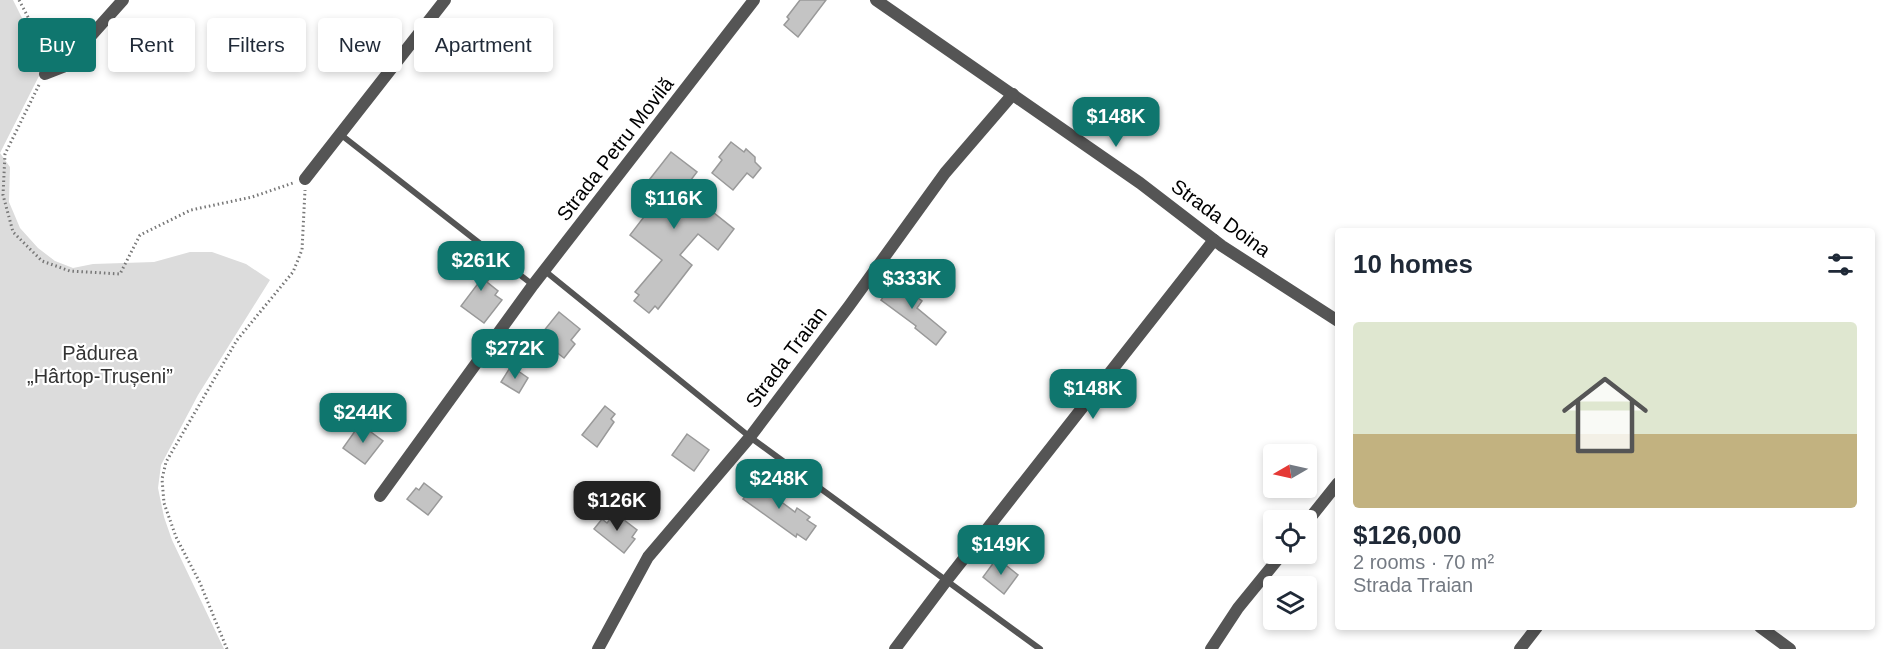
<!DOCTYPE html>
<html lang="en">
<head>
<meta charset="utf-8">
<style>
  :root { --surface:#fff; --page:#f6f6f7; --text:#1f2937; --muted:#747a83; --line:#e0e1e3; --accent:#0f766e }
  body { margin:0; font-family:Arial,sans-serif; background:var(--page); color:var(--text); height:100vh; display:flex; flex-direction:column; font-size:22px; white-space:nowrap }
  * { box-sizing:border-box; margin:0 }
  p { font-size:20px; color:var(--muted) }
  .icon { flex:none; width:33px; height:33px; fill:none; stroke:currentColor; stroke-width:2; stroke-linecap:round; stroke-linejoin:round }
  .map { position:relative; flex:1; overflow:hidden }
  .side { position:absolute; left:1335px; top:228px; width:540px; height:402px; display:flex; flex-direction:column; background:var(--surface); border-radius:6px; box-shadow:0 3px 9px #0003 }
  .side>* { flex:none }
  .top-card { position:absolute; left:18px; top:18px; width:570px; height:54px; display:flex; gap:12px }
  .needle { width:39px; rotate:261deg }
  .buttons { position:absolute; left:1263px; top:444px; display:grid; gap:12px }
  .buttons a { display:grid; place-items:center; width:54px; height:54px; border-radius:6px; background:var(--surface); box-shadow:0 3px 9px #0003; font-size:30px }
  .price { position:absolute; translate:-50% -51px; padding:0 14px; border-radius:12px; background:var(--accent); color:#fff; font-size:20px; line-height:39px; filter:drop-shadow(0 2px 3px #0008) }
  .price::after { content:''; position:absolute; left:50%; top:36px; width:18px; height:14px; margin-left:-9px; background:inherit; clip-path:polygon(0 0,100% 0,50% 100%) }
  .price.current { background:#222; color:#fff }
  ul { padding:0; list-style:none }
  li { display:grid; align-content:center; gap:12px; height:318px; padding:0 18px }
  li+li { border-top:2px solid var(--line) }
  li span { display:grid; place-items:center; height:186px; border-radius:6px; color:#555 }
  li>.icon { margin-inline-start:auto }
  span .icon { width:108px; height:108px; fill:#fffc; stroke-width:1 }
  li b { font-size:26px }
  h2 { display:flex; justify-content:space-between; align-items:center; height:72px; padding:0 18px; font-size:26px }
  .pill { padding:0 21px; border-radius:6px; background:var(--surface); box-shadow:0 3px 9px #0003; font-size:21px; line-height:54px }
  .pill.current { background:var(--accent); color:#fff }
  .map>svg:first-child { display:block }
  .green { fill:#dcdcdc }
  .building { fill:#c4c4c4; stroke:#999; stroke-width:1.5 }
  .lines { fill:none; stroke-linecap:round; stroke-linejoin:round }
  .path { stroke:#777; stroke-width:3; stroke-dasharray:1.5 3; stroke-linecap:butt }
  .service { stroke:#555; stroke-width:6 }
  .minor { stroke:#555; stroke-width:12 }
  .labels { text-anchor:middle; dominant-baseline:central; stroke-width:4.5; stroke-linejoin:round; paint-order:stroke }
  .street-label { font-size:20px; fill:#000; stroke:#fff }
  .park-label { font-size:20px; fill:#333; stroke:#fff }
</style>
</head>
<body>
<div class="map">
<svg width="1893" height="649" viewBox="0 0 1893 649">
  <rect width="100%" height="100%" fill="#fff"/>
  <!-- green -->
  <path class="green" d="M0,0h13l20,40 6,21v15l-39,77 10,14 -1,35 11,26 18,20 17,13 18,7 20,-4 61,-2 36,-10h22l34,12 24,16 -72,115 -37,70 -3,23 6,29 8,23 52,109h-224z"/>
  <!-- building -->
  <g class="building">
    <path d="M800,0h26l-28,37 -14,-12 5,-6 -2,-2z"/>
    <path d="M731,142l13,10 2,-3 9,8v5l6,6 -8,10 -6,-5 -14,17 -21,-17 10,-13 -3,-3z"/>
    <path d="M671,152l26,20 -13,17 50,40 -16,21 -20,-16 -18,21 12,10 -34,44 -3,-3 -6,7 -15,-12 5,-6 -4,-3 27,-32 -32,-25 30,-39 -14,-12z"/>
    <path d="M474,256l21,15 -8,11 11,9 -3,4 7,5 -18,23 -23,-17 19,-25 -15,-12z"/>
    <path d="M899,275l12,9 -4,6 15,11 -5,7 29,24 -10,13 -21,-17 1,-2 -35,-26z"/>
    <path d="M559,312l21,17 -9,11 4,4 -11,14 -26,-20z"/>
    <path d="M511,366l17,12 -9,15 -18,-11z"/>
    <path d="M605,406l10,8 -4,5 3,3 -17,25 -15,-12z"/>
    <path d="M360,424l23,17 -18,23 -22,-16z"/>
    <path d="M687,434l22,16 -15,21 -22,-16z"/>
    <path d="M759,477l17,12 -4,6 23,17 2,-4 13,9 -3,3 9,6 -10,14 -9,-6 -1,3 -53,-38z"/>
    <path d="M424,483l18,14 -14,18 -21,-16 9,-11 3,2z"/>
    <path d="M615,513l22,17 -5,7 3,2 -11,14 -30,-24 8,-10 5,4z"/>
    <path d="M997,558l21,17 -14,19 -21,-17z"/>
  </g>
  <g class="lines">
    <!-- path -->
    <g class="path">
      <path d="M19,0l19,36 5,26"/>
      <path d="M39,85l-34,69 -2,41 10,37 29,29 28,10 50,3 20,-39 51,-25 61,-13 41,-14"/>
      <path d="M227,649l-27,-66 -24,-46 -12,-34 -2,-24 4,-17 71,-122 56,-68 9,-22 3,-60"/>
    </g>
    <!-- service -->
    <g class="service">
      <path d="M340,134l193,151"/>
      <path d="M545,271l205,166 290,212"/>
    </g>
    <!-- minor -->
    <g class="minor">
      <path d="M876,0l264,183 82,63 116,75"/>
      <path d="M45,74l18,-7 60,-67"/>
      <path d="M305,179l140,-179"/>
      <path d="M380,496l153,-211 221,-285"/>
      <path d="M1306,523l32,-40"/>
      <path d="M1760,627l30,22"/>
      <path d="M598,649l50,-92 102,-120 99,-131 96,-133 68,-79"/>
      <path d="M895,649l52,-69 267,-340"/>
      <path d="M1211,649l27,-41 44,-54"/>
      <path d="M1520,649l17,-22"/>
    </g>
  </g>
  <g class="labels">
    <!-- street labels -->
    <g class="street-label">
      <text transform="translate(615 149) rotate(-52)">Strada Petru Movilă</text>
      <text transform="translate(1221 218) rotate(36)">Strada Doina</text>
      <text transform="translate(786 357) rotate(-53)">Strada Traian</text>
    </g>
    <!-- park labels -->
    <g class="park-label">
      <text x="100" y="353">Pădurea<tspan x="100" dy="23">„Hârtop-Trușeni”</tspan></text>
    </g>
  </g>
</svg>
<div class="buttons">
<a><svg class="needle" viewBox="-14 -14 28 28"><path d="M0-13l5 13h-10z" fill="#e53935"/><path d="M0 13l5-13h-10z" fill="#747a83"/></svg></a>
<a><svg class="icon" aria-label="locate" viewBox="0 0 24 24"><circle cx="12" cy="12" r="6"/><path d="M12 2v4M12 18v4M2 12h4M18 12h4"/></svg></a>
<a><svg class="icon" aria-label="layers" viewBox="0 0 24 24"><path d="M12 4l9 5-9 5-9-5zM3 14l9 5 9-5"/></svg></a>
</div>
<b class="price" style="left:1116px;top:148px">$148K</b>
<b class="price" style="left:674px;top:230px">$116K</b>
<b class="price" style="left:481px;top:292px">$261K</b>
<b class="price" style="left:912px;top:310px">$333K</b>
<b class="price" style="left:515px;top:380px">$272K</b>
<b class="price" style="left:1093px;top:420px">$148K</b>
<b class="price" style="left:363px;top:444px">$244K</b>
<b class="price" style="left:779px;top:510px">$248K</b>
<b class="price current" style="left:617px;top:532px">$126K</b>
<b class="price" style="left:1001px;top:576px">$149K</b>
<div class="top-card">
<a class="pill current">Buy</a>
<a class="pill">Rent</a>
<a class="pill">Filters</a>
<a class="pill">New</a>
<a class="pill">Apartment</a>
</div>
<section class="side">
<h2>10 homes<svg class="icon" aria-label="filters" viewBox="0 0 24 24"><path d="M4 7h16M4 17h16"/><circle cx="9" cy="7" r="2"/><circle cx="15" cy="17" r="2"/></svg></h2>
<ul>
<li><span style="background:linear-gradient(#dfe7d0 60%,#c2b280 0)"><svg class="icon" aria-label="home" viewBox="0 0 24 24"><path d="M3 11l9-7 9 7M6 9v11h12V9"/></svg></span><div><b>$126,000</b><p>2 rooms · 70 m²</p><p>Strada Traian</p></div></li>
</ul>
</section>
</div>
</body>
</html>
